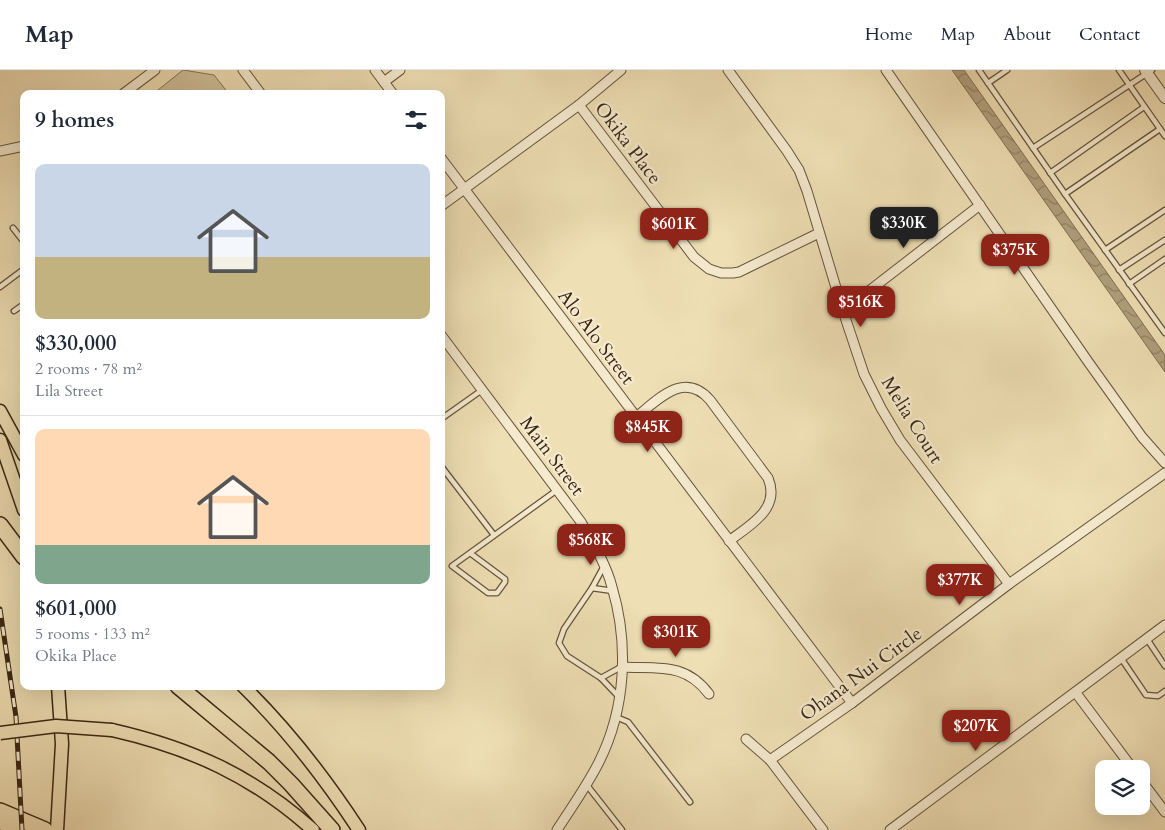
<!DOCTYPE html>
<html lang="en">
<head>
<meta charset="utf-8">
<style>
  :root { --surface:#fff; --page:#f6f6f7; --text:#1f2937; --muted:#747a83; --line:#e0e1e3; --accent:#8f2418 }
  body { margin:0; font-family:Cardo,serif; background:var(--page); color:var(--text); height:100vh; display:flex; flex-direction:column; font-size:19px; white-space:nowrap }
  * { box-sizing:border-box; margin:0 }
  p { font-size:16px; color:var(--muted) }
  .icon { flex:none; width:28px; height:28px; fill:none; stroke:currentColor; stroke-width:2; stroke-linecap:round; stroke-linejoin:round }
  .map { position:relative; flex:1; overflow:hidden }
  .side { position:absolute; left:20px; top:20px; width:425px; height:600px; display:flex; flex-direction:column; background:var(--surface); border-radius:10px; box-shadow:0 5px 20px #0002 }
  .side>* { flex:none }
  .tools { position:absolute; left:1095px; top:690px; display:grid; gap:10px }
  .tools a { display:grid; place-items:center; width:55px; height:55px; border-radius:10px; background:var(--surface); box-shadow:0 5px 20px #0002; font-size:25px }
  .price { position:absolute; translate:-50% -42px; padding:0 11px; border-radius:10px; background:var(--accent); color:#fff; font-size:16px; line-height:32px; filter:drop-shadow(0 1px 2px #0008) }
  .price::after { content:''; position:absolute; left:50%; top:30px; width:15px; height:11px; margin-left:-8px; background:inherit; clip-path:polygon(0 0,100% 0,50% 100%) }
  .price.active { background:#222; color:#fff }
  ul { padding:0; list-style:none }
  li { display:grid; align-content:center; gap:10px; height:265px; padding:0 15px }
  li+li { border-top:1px solid var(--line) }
  li span { display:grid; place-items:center; height:155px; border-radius:10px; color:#555 }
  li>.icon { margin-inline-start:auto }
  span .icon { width:90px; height:90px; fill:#fffc; stroke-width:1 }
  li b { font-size:21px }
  h2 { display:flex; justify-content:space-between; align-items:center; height:60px; padding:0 15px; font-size:21px }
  header { display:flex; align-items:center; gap:30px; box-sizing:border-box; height:70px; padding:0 25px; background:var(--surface); border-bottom:1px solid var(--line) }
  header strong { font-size:24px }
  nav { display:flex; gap:28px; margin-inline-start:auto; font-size:18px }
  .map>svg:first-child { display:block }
  .green { fill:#d0c099; stroke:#847357 }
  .water { fill:url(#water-waves); stroke:#816f54 }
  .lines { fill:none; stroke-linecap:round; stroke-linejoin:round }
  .service-casing { stroke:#66543d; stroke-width:7 }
  .minor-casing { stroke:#66543d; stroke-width:11 }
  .tertiary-casing { stroke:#66543d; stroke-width:12 }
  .primary-casing { stroke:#392615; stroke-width:15 }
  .motorway-casing { stroke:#392615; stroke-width:18 }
  .service { stroke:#f5eace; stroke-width:4.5 }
  .minor { stroke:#f5eace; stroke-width:9 }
  .tertiary { stroke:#f5eace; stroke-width:10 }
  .primary { stroke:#efdfb4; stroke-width:12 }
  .motorway { stroke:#efdfb4; stroke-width:15 }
  .rail-casing { stroke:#392615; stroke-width:5 }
  .rail { stroke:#f5eace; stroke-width:3; stroke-dasharray:9; stroke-linecap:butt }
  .primary-bridge-casing { stroke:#392615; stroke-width:15; stroke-linecap:butt }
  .primary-bridge { stroke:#efdfb4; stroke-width:12 }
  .labels { text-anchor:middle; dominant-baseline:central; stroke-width:4.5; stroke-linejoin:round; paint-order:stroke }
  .street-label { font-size:19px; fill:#392615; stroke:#f5eace }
</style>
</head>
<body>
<header>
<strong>Map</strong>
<nav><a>Home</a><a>Map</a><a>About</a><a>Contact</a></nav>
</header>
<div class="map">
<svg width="1165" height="760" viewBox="0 0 1165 760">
  <defs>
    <pattern id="water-waves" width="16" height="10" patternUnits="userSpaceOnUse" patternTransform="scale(1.25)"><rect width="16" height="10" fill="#b1a07e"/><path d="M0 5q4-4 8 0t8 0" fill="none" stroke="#918266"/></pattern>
  </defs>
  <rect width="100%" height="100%" fill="#efdfb4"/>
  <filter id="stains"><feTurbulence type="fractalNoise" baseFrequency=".004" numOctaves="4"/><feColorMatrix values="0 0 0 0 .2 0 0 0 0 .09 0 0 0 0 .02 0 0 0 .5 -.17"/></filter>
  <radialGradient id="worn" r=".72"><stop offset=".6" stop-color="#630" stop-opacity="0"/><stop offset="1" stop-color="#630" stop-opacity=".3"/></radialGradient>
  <!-- green -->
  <path class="green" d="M183,0l31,5 15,19h-76z"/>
  <!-- water -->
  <path class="water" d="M952,0h12l201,285v17z"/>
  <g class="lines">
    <!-- service casing -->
    <g class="service-casing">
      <g id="service">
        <path d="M979,0l86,124 100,139"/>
        <path d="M1119,0l46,66"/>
        <path d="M988,13l19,-13"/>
        <path d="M1033,78l119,-78"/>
        <path d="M1050,103l94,-66"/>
        <path d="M1065,124l95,-65"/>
        <path d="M13,158l11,14"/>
        <path d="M1105,180l60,-40"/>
        <path d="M1119,200l46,-30"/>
        <path d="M1129,214l36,-25"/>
        <path d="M0,217l24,-18"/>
        <path d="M14,241l10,-7"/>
        <path d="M441,349l41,-29"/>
        <path d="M441,396l53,69"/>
        <path d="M470,483l35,26v3l-8,11h-9l-36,-27 105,-76"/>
        <path d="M604,496l-12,22 -28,41 -5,14 8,13 34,22 17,18"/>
        <path d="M592,518l21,3"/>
        <path d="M1147,569l18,27"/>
        <path d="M1121,588l25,37 12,1 7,-5"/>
        <path d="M601,608l20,-11"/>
        <path d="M616,647l12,5 62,80"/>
        <path d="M586,714l36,46"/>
      </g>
    </g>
    <!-- minor casing -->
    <g class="minor-casing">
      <g id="minor">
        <path d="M243,0l18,24"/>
        <path d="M375,0l18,24"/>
        <path d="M728,0l59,81 12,19 8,21 36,120 21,63 17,34 19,32 109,144"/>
        <path d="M886,0l203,293 53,74 23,26"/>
        <path d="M384,12l16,-12"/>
        <path d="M123,24l32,-24"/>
        <path d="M579,35l115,152 15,12 12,4h12l6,-1 80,-39"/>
        <path d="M0,81l24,-5"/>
        <path d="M441,88l411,545"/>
        <path d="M441,136l138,-101 42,-35"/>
        <path d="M843,241l137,-106"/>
        <path d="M441,265l140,187c12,21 25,42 31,65 17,57 14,121 -13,175 -12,24 -28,46 -42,68"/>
        <path d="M636,347c22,-17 48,-47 74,-17l58,78c13,31 -18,47 -39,63"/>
        <path d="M622,597c36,2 63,-5 87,27"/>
        <path d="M1076,623l57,76"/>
        <path d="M746,669l24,21 53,70"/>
        <path d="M770,690l82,-57 157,-119 156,-111"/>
        <path d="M1141,710l24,32"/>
        <path d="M890,760l275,-205"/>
      </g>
    </g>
    <!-- tertiary casing -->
    <g class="tertiary-casing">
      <path id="tertiary" d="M1145,0l20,28"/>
    </g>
    <!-- primary casing -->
    <g class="primary-casing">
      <g id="primary">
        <path d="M0,341l24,44"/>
        <path d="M0,370l24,70"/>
        <path d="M243,616c45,44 82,92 116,144"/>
        <path d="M112,660c79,18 141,46 201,100"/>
        <path d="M0,753l18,7"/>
        <path d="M57,760l5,-86 -4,-58"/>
      </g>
    </g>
    <!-- motorway casing -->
    <g class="motorway-casing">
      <g id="motorway">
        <path d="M0,455l24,32"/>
        <path d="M178,616l91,76 22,22 41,46"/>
        <path d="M0,741l45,19"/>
      </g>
    </g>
    <!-- service -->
    <use href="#service" class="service"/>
    <!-- minor -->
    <use href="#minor" class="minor"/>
    <!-- tertiary -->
    <use href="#tertiary" class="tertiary"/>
    <!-- primary -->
    <use href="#primary" class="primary"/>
    <!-- motorway -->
    <use href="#motorway" class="motorway"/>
    <!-- rail casing -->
    <g class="rail-casing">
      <path id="rail" d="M0,539l16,108 6,113"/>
    </g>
    <!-- rail -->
    <use href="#rail" class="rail"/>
    <!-- primary-bridge casing -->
    <g class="primary-bridge-casing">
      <path id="primary-bridge" d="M0,663l56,-7 56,4"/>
    </g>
    <!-- primary-bridge -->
    <use href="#primary-bridge" class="primary-bridge"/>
  </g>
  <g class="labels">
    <!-- street labels -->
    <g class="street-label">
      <text transform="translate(628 73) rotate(53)">Okika Place</text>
      <text transform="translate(596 267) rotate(53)">Alo Alo Street</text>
      <text transform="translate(912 350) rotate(58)">Melia Court</text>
      <text transform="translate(552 386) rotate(53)">Main Street</text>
      <text transform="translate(861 604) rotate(-36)">Ohana Nui Circle</text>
    </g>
  </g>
  <rect width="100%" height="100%" filter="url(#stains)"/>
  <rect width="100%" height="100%" fill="url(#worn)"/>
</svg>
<div class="tools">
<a><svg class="icon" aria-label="layers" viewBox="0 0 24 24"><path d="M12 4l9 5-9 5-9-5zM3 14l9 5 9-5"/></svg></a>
</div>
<b class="price active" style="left:904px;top:179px">$330K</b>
<b class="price" style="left:674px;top:180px">$601K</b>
<b class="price" style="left:1015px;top:206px">$375K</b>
<b class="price" style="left:861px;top:258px">$516K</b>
<b class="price" style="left:648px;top:383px">$845K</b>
<b class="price" style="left:591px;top:496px">$568K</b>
<b class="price" style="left:960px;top:536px">$377K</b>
<b class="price" style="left:676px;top:588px">$301K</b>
<b class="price" style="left:976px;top:682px">$207K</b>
<section class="side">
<h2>9 homes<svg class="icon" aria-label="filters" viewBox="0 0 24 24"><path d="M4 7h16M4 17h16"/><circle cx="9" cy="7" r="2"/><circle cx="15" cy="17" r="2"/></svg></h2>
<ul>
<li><span style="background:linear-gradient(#c9d6e8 60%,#c2b280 0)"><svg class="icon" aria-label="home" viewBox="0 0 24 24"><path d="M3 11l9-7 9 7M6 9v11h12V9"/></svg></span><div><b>$330,000</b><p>2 rooms · 78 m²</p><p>Lila Street</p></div></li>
<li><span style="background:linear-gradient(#ffd9b3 75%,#7fa58c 0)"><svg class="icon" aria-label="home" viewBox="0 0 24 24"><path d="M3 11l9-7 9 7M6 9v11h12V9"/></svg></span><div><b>$601,000</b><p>5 rooms · 133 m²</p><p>Okika Place</p></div></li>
</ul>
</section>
</div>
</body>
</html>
